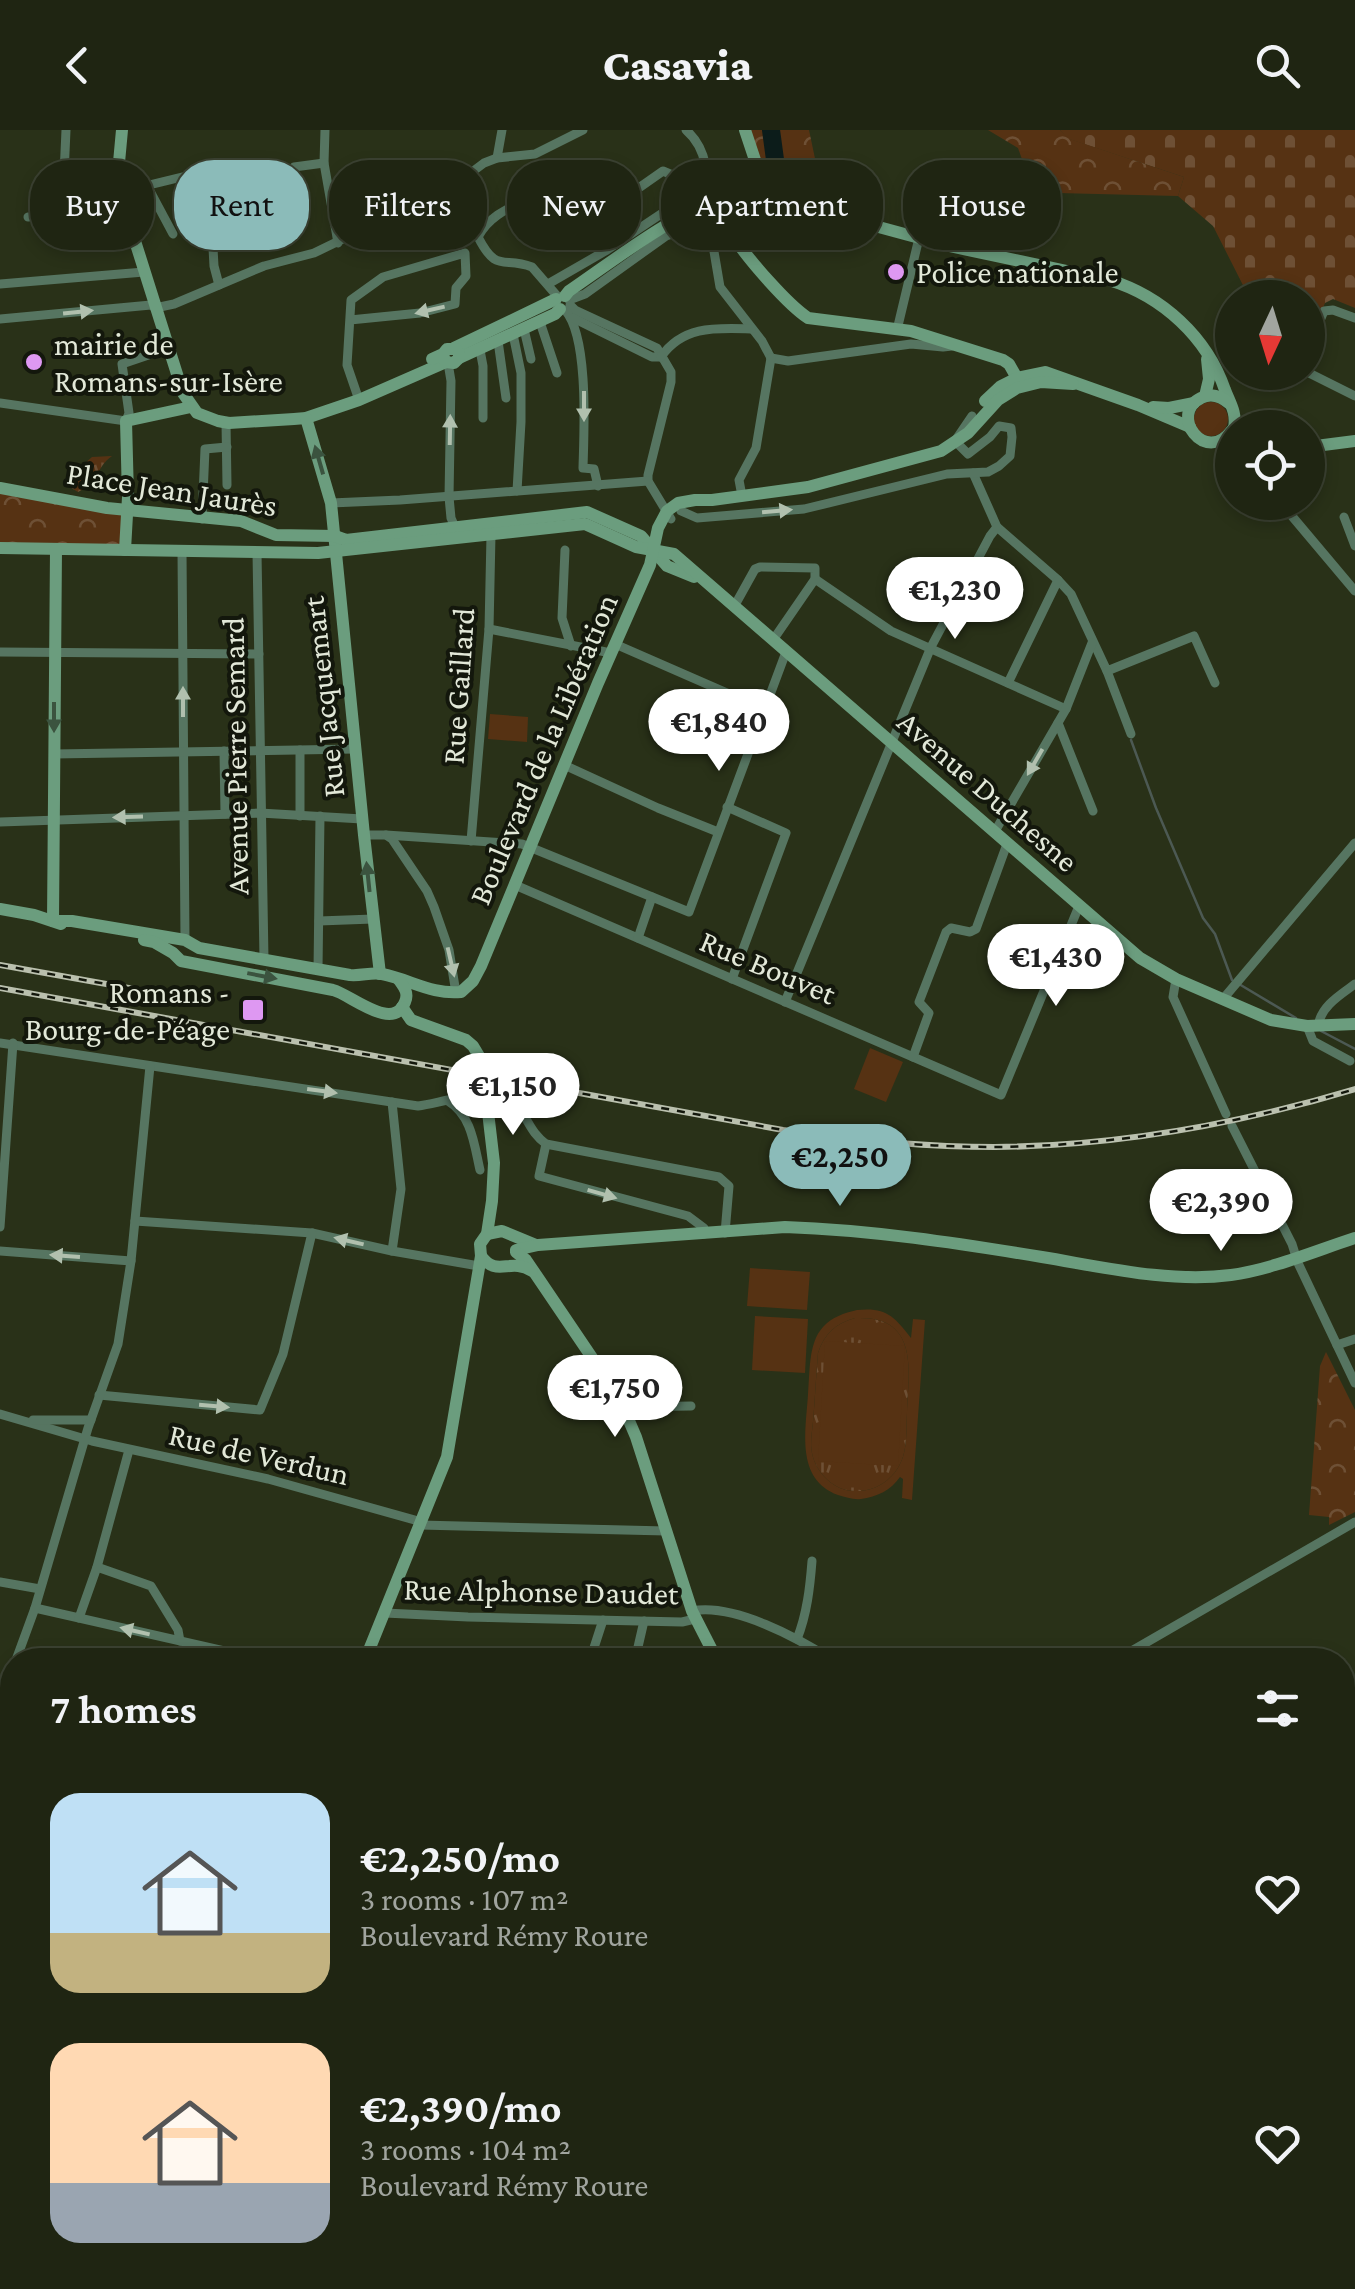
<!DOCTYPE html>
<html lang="en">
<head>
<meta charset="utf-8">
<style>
  :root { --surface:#1f2512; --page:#2c3120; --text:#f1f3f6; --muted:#a1a59f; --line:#3c4232; --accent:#8bbbb9 }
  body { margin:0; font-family:"Crimson Pro",serif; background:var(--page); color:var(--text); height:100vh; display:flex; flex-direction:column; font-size:38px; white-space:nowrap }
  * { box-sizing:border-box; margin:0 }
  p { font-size:32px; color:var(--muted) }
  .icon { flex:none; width:55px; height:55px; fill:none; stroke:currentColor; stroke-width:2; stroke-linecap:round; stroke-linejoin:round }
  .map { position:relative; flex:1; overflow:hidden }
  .side { position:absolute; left:0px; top:1518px; width:1355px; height:642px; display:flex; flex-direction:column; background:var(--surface); border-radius:40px 40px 0 0; box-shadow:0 5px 15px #0003,0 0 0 2px var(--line) }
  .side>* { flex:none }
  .hud { position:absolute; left:30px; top:30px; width:1295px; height:90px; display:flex; gap:20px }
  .needle { width:65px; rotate:184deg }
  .tools { position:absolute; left:1215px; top:150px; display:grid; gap:20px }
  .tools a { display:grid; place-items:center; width:110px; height:110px; border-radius:50%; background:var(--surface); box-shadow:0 5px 15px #0003,0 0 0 2px var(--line); font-size:50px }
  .price { position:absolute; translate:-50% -85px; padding:0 22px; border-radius:35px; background:#fff; color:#222; font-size:32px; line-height:65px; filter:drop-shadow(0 2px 5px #0008) }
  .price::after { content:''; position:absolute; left:50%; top:60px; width:30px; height:22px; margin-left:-15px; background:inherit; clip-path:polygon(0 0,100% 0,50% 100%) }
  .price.selected { background:var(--accent); color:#111 }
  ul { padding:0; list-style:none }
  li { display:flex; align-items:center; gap:30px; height:250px; padding:0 50px }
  li span { display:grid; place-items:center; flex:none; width:280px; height:200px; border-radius:30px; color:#555 }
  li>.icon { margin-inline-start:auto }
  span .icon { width:120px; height:120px; fill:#fffc; stroke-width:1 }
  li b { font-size:42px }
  h2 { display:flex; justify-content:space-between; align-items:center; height:120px; padding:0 50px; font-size:42px }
  .pill { padding:0 35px; border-radius:40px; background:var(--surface); box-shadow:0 5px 15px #0003,0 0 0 2px var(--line); font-size:35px; line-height:90px }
  .pill.selected { background:var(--accent); color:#111 }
  header { display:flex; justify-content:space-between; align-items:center; height:130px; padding:0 50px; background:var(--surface); font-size:45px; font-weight:800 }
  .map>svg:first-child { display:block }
  .grass { fill:url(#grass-tufts) }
  .cemetery { fill:url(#cemetery-stones) }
  .park { fill:url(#park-crowns) }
  .pitch { fill:#563213; fill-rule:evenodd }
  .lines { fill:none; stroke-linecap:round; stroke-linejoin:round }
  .stream { stroke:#4c5953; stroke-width:2.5 }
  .river { stroke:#0c1c1a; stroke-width:18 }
  .street { stroke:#567561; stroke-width:9 }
  .secondary { stroke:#6b9d7e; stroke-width:12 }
  .rail-casing { stroke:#bac0ae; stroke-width:6 }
  .rail { stroke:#13170c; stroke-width:2.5; stroke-dasharray:8; stroke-linecap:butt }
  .oneway { fill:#b1c0ae }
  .oneway2 { fill:#3b533f }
  .poi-dot { fill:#de98f2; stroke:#13170c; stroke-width:4 }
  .labels { text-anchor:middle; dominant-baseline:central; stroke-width:8; stroke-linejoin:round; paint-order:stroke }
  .poi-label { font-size:32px; fill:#e2e8d8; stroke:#13170c; text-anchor:start }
  .street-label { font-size:32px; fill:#e2e8d8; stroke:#13170c }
</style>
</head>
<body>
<header><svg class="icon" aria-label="back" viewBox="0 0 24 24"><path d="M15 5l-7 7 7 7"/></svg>Casavia<svg class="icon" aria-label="search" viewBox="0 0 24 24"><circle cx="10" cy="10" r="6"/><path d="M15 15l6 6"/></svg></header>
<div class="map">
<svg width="1355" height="2159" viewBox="0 0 1355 2159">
  <defs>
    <pattern id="grass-tufts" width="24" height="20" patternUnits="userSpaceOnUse" patternTransform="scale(2.5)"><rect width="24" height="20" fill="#563213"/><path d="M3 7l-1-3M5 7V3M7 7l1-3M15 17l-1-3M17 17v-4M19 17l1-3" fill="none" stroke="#6e5035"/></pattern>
    <pattern id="cemetery-stones" width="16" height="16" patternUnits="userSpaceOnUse" patternTransform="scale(2.5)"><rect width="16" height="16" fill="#563213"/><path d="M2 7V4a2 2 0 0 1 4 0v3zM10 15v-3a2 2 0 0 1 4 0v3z" fill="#6e5035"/></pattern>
    <pattern id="park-crowns" width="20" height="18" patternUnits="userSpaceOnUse" patternTransform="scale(2.5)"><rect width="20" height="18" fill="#563213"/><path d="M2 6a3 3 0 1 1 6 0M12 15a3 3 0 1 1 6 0" fill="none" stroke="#6e5035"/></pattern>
  </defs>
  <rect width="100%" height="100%" fill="#293118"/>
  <!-- grass -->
  <g class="grass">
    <circle cx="1211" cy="289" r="17"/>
    <path d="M112,326c-17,12 -12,26 -34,36l-10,-6 6,-13 18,-16z"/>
    <path d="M855,1188c64,-3 54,51 52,95 -1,17 1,38 -8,53 -9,16 -26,26 -44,25 -21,0 -39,-18 -43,-38 -2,-10 0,-21 1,-31 2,-23 3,-46 5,-69 6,-19 18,-30 37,-35z"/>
  </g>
  <!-- cemetery -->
  <path class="cemetery" d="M1060,0h295v178l-22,-9 -8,4 -17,38v-43l-59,-1 -36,-71 -35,-30 6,-19 -115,-38z"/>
  <!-- park -->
  <g class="park">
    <path d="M751,0h58l9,43 55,18 -4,26c-32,-6 -89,-17 -106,-49 -6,-11 -8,-26 -12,-38z"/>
    <path d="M988,0h72l10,9 114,38 -6,19 -120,-3 -26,-6 -14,-39z"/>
    <path d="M0,362l122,22 -2,33 -120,-2z"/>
    <path d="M1326,1222l29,58v102l-26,13v-8l-20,-2 11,-149z"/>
    <path d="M464,2148h137l-3,11h-109z"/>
  </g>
  <!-- pitch -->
  <g class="pitch">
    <path d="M490,584l38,3 -1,25 -39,-3z"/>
    <path d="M870,918l33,14 -17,40 -32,-13z"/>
    <path d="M750,1138l60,4 -3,38 -60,-4z"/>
    <path d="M857,1180c29,-3 37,6 54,28l2,-19 12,1 -13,180 -10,-2 1,-19 -3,-2c-9,13 -23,20 -39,22 -8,1 -15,-2 -23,-4 -43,-16 -32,-65 -30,-101 2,-21 0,-51 15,-67 9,-10 21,-14 34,-17zM855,1188c64,-3 54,51 52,95 -1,17 1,38 -8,53 -9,16 -26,26 -44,25 -21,0 -39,-18 -43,-38 -2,-10 0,-21 1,-31 2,-23 3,-46 5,-69 6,-19 18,-30 37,-35z"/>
    <path d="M755,1186l53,3 -3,54 -53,-3z"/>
    <path d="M825,1211l80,5 -7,120 -80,-5z"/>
    <path d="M622,2148h102l-1,11h-103z"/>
  </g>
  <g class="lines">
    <!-- stream -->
    <g class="stream">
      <path d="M1131,610l25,68 47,110 12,16 17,46"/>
      <path d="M1239,854l57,34"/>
      <path d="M1321,901l34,18"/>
    </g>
    <!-- river -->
    <path class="river" d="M771,0l5,37 17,17 74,25"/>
    <!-- street -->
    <g class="street">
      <path d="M66,0l-2,45 9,69"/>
      <path d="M325,0l-1,33 14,80"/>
      <path d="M686,0c21,18 25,50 18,76"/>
      <path d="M497,28l5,-28"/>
      <path d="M294,37l30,-4"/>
      <path d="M117,54l28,2 66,-16 28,50 -27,10 2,36 5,19"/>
      <path d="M145,56l5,5 23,43"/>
      <path d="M534,66c-22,11 -44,18 -56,41 19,37 25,19 54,30l26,30"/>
      <path d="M28,87l41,-3"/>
      <path d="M72,99l53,-15"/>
      <path d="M0,154l144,-12"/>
      <path d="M548,154l59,-34 72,-48 2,-7 -11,-21 -7,-3 -40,28"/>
      <path d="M569,170l16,-6 81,-58 43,-14 11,65 42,54 9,17"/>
      <path d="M570,175l5,5 82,38 14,24v10l-23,93v6l23,38"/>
      <path d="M565,180c24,27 19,121 18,158l11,1 4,17"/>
      <path d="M573,188l79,39h9"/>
      <path d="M0,189l151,-14 4,3 19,-4 90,-38 50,-13 142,-69 28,-21 13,-5 38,-4 48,-24"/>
      <path d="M350,190l70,-7 35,-9 1,-16 10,-12 -1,-23 -82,24 -32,23 -4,65 12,35"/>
      <path d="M540,192l17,51"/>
      <path d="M524,199l7,30"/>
      <path d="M897,200l22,-92"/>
      <path d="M513,204l8,39v49l-4,69"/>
      <path d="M498,211l8,57"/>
      <path d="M1308,219l16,-38 9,-1 22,8"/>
      <path d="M480,220l3,16v52"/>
      <path d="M661,227c22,-32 56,-29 90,-28"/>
      <path d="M771,228l17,3 123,-17 32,3 9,-1"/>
      <path d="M448,233l3,18 -2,116 2,21 4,9"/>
      <path d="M1307,242l48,24"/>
      <path d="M0,273l126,18 3,-8 -7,-49 47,-16"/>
      <path d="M226,293l1,62"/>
      <path d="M973,343l24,54 61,53 13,14 36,77 87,-35 21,47"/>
      <path d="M742,366l-3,-16 17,-32 15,-90"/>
      <path d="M1284,372l7,13 64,76"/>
      <path d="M331,373l69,-3 248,-19"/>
      <path d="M681,381l16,7 107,-9 143,-35 41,-2 11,-6 11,-10 2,-19 -1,-9 -12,-2 -9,11 -22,17 -13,-13 17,-25"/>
      <path d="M1344,387l11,29"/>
      <path d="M202,389l3,-70 22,-2"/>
      <path d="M565,420l-3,68 9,28"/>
      <path d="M182,421l3,389"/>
      <path d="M257,423l7,406"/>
      <path d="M815,449l76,52 175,78"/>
      <path d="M735,475l20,-36 5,-2 55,1v11l-42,61"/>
      <path d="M489,499l122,24"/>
      <path d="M615,514l151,66"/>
      <path d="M0,522l259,2"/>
      <path d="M1107,541l24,63"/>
      <path d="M1008,553l50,-103"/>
      <path d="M1058,593l35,88"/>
      <path d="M300,620v66"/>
      <path d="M224,621l1,63"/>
      <path d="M54,624l301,-5"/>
      <path d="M564,635l94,43 60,24"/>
      <path d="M727,677l59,26 -54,146"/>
      <path d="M0,692l260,-9 102,6"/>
      <path d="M994,703l72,-124 26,-66"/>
      <path d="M364,705h22l6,4 35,52 7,16 15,43 7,43"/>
      <path d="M386,705l136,9 167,68 97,-260"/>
      <path d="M471,711l18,-212 2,-94"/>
      <path d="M515,755l486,210 78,-189"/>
      <path d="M319,791l54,-2"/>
      <path d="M638,808l14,-41"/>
      <path d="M318,839l2,-153"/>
      <path d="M1176,849l-3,18 53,117"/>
      <path d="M1223,869l132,-156"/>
      <path d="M785,872l146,-355 59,-111 7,-9"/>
      <path d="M1307,896l6,15 37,20"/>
      <path d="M1318,896c3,-20 22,-31 37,-42"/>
      <path d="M0,913l418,63c28,-4 75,-22 99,1 12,12 12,24 29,37l173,33 10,9 -4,47"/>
      <path d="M913,927l16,-44 -10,-11 27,-70 5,-4 19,4 6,-3 31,-85"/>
      <path d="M448,971c24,15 26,43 32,69"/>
      <path d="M1232,996l60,118 6,19 57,120"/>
      <path d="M546,1014l-7,32 149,40 16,12v6"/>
      <path d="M135,1091l177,12 80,18 87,15"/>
      <path d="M0,1097l13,-184"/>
      <path d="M0,1121l131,10"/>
      <path d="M392,1121l9,-62 -9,-87"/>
      <path d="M1337,1215l18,-6"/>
      <path d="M99,1265l161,15 23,-56 29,-121"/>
      <path d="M624,1279l6,-2 61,-1"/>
      <path d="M0,1284l92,27 176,38 154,43"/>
      <path d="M33,1290h58"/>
      <path d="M420,1395l246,6"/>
      <path d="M97,1437l54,19 27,44 2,11"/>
      <path d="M0,1452l40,7"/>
      <path d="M35,1478l229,52"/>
      <path d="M692,1481c42,-8 106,27 140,49"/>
      <path d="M385,1483l83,4 214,5 13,-3"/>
      <path d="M79,1488l18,-51 32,-117"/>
      <path d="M797,1509c10,-25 13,-52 15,-78"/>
      <path d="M16,1530l19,-52 53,-180 30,-84 13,-83 19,-195"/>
      <path d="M590,1530l13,-40"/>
      <path d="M635,1530l9,-39"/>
      <path d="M1116,1530l239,-138"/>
      <path d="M0,1569l6,-7 6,-20"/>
      <path d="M1342,1575h13"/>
      <path d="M1342,1745l13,-29"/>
      <path d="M0,1747h12"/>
      <path d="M0,1858l12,5"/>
      <path d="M0,1949v11"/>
      <path d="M1342,1967l13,-15"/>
      <path d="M1342,1995l13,12"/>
      <path d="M0,2039l12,2"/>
      <path d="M0,2106l12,3"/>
      <path d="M450,2148l24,11"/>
      <path d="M39,2159l3,-11"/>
      <path d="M290,2159l3,-11"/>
      <path d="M400,2159l2,-11"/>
      <path d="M1193,2159l4,-11"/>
    </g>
    <!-- secondary -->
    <g class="secondary">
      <path d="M122,0l-5,54 66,209 14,20 21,8 11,2 65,-4 12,-1 53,-18 87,-38"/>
      <path d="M745,0l15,45 4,7 15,11 33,16 137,37 160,34c53,16 98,57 116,110 5,13 12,23 9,38"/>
      <path d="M565,166l4,-5c24,-16 115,-84 137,-84 5,-1 11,2 14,5 7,7 9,19 15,27 14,21 52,65 73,79l103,13 92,29 6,4 8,14"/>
      <path d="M454,218l102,-49"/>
      <path d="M459,228l96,-44 5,-5"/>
      <path d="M432,229l11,-5 4,-5h9l3,4v5l-5,5 -8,-1 -3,-6"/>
      <path d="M1205,266l4,-17 -2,-20"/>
      <path d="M985,271l16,-15 16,-8 28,-6 93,33 52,22"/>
      <path d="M1230,274c-8,-7 -18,-12 -29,-6 -33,16 4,68 31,32"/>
      <path d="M1153,277l16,1 25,-5"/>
      <path d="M306,288l25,85 33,332 16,139"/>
      <path d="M1308,317l47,-6"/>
      <path d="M0,358l107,20 134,13 35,14 59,1 11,4 241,-28 54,24 26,30 27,11"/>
      <path d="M0,418l318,5 267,-29 51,23 38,7 466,404 36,21 95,41 36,6 48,-2"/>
      <path d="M125,420l3,-53 -2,-76 65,-14"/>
      <path d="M0,779l34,6 27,9"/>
      <path d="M53,791h19l113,19 14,8 151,27c12,1 21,-3 32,-1 27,5 50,21 79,18l12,-11 8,-15 117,-283 52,-118 8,-37 9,-17 11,-8 17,-3h17l96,-13 133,-36 27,-18 30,-33 19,-12 24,-6 32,2"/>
      <path d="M53,791l3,-372"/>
      <path d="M144,810l10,2 19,11 8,8 152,29c17,4 60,43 72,12 4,-9 -1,-15 -6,-22"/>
      <path d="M487,1104l15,-3 34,14"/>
      <path d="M516,1120l22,-5 247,-18c87,3 172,16 257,30 61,10 127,26 189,18 42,-6 84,-24 124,-37"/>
      <path d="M516,1122l10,8 69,102 29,47 12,28 56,174 25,49"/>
      <path d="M481,1126c16,22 29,1 51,15"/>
      <path d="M365,1530l82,-203 34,-201 -1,-12 7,-10 5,-33 2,-38 -12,-102 -9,-15 -7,-6 -55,-20 -9,-13"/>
      <path d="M879,2148l4,11"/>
      <path d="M166,2159l3,-11"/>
    </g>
    <!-- rail casing -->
    <g class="rail-casing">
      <g id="rail">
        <path d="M0,835l151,27"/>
        <path d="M0,858l783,142c70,10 141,17 212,17 122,-1 244,-23 360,-58"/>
      </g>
    </g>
    <!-- rail -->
    <use href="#rail" class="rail"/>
  </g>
  <!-- one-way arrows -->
  <defs><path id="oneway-solid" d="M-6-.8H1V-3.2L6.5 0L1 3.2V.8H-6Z" transform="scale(2.5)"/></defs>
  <g class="oneway">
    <use href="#oneway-solid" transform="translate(430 180) rotate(167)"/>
    <use href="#oneway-solid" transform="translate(78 182) rotate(-6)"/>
    <use href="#oneway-solid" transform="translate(584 276) rotate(90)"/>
    <use href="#oneway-solid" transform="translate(450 300) rotate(-89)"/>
    <use href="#oneway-solid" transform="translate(777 381) rotate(-5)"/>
    <use href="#oneway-solid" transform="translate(183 572) rotate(-90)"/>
    <use href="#oneway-solid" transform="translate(1035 632) rotate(120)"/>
    <use href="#oneway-solid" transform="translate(128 687) rotate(178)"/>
    <use href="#oneway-solid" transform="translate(451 832) rotate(77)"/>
    <use href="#oneway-solid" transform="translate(322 961) rotate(8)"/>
    <use href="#oneway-solid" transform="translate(602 1064) rotate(16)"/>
    <use href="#oneway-solid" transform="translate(349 1111) rotate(-167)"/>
    <use href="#oneway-solid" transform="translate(65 1126) rotate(-176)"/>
    <use href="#oneway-solid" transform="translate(214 1276) rotate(5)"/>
    <use href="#oneway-solid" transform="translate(135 1501) rotate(-167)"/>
  </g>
  <g class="oneway2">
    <use href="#oneway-solid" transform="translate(319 330) rotate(-106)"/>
    <use href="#oneway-solid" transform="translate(54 587) rotate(90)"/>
    <use href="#oneway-solid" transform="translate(368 747) rotate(-96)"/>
    <use href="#oneway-solid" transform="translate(262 846) rotate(11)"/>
  </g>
  <!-- markers -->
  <g class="poi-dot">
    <circle cx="896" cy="142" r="10"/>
    <circle cx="34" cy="232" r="10"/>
    <rect x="241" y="868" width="24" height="24" rx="5"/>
  </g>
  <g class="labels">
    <!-- poi labels -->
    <g class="poi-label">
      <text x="916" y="142">Police nationale</text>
      <text x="54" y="214">mairie de<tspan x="54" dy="37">Romans-sur-Isère</tspan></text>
      <text x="230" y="862" text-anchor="end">Romans -<tspan x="230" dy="37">Bourg-de-Péage</tspan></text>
    </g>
    <!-- street labels -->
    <g class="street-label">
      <text transform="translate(172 359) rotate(9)">Place Jean Jaurès</text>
      <text transform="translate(458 556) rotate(-86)">Rue Gaillard</text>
      <text transform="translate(323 567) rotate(-96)">Rue Jacquemart</text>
      <text transform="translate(543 619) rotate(-67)">Boulevard de la Libération</text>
      <text transform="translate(235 626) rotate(-91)">Avenue Pierre Semard</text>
      <text transform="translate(988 661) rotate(41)">Avenue Duchesne</text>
      <text transform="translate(768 837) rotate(23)">Rue Bouvet</text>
      <text transform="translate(259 1324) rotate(13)">Rue de Verdun</text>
      <text transform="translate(541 1461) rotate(1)">Rue Alphonse Daudet</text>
    </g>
  </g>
</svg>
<div class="tools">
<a><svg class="needle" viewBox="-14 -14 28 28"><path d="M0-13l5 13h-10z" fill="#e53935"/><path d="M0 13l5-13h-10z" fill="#a1a59f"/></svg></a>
<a><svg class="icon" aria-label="locate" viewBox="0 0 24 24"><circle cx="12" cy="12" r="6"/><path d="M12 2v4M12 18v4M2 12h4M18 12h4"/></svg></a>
</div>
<b class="price" style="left:955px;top:512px">€1,230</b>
<b class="price" style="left:719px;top:644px">€1,840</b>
<b class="price" style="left:1056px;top:879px">€1,430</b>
<b class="price" style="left:513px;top:1008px">€1,150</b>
<b class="price selected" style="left:840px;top:1079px">€2,250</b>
<b class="price" style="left:1221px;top:1124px">€2,390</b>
<b class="price" style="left:615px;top:1310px">€1,750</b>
<div class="hud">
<a class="pill">Buy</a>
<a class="pill selected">Rent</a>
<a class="pill">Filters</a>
<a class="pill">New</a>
<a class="pill">Apartment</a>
<a class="pill">House</a>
</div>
<section class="side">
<h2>7 homes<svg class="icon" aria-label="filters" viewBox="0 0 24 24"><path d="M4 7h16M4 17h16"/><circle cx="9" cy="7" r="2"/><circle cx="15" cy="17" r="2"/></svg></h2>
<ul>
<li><span style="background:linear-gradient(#bfe0f5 70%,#c2b280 0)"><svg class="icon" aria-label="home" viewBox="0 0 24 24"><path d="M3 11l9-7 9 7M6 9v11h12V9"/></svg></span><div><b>€2,250/mo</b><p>3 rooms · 107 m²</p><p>Boulevard Rémy Roure</p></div><svg class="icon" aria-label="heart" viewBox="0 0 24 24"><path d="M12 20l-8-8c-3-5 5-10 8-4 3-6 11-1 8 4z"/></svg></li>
<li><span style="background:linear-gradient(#ffd9b3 70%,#9aa5b1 0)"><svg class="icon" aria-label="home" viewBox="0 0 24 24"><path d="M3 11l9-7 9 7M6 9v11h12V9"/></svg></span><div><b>€2,390/mo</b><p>3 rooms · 104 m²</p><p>Boulevard Rémy Roure</p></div><svg class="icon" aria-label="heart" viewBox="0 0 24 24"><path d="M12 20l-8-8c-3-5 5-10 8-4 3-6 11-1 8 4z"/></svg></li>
</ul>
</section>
</div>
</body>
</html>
